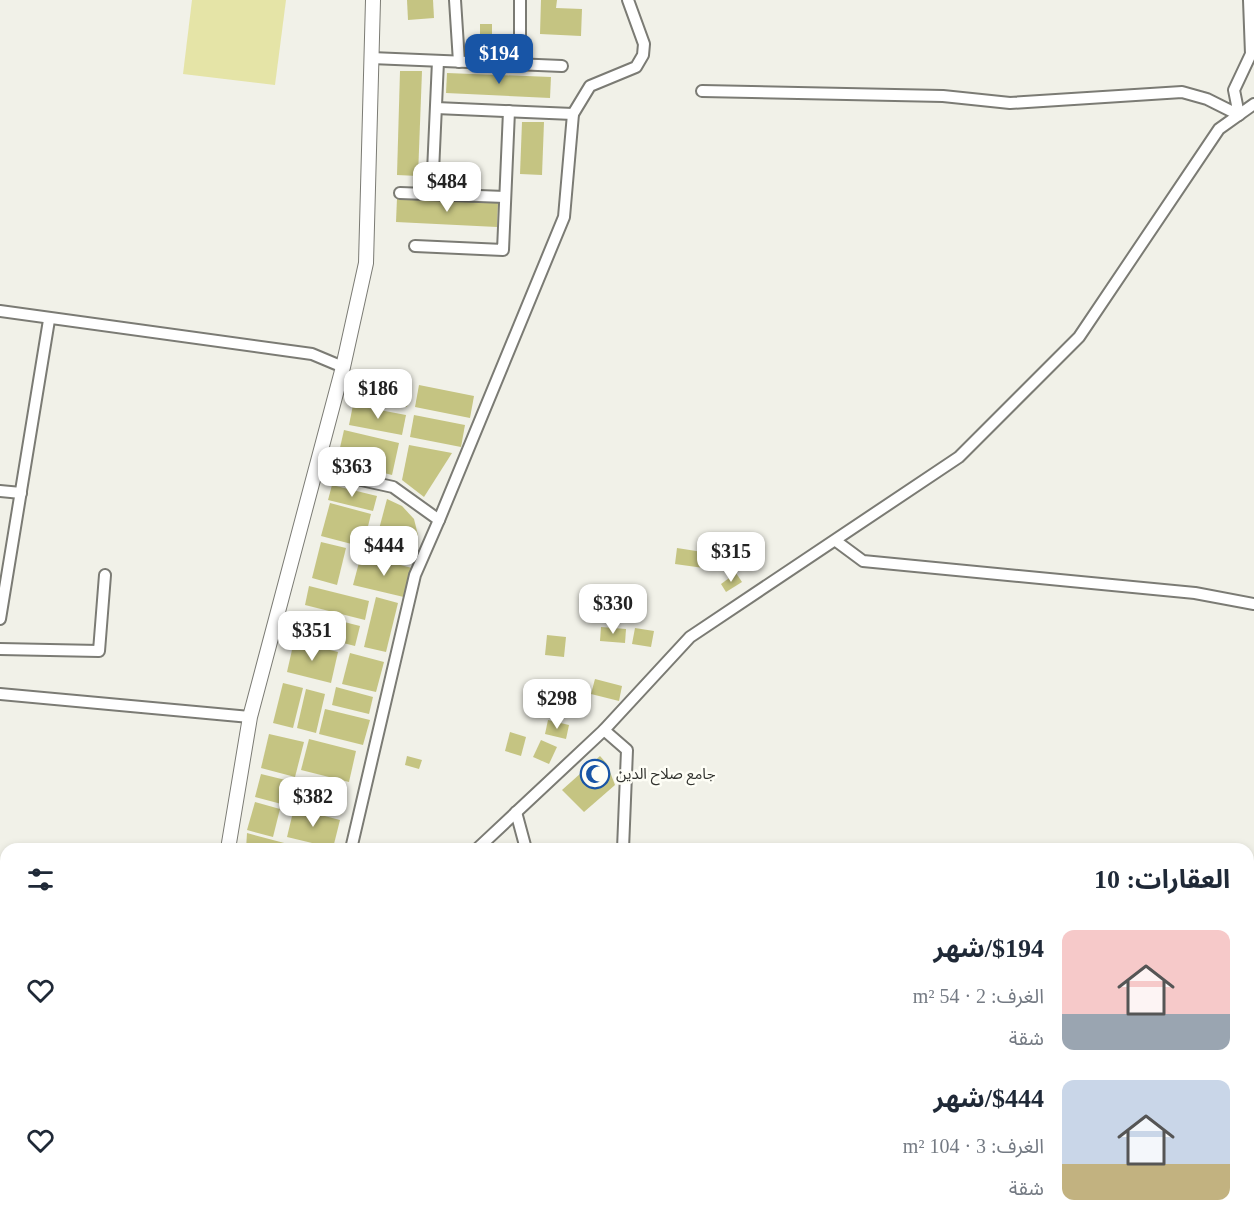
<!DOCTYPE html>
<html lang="ar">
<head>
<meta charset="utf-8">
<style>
  :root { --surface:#fff; --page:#f2f2f3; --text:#1f2937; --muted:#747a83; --accent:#1855a6 }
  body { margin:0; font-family:"Times New Roman","Noto Sans Arabic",serif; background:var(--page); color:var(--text); direction:rtl; height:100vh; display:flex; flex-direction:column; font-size:22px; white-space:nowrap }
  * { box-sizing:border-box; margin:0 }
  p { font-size:20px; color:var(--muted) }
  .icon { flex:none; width:33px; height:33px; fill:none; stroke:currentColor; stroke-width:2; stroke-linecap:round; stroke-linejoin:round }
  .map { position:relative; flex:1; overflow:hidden; direction:ltr }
  .sheet { position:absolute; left:0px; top:843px; width:1254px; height:386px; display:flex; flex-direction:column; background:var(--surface); border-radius:18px 18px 0 0; box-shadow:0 3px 9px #0003; direction:rtl }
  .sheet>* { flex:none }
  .price { position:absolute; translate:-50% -51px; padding:0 14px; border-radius:12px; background:#fff; color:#222; font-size:20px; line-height:39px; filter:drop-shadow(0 2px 3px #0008) }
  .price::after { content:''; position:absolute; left:50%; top:36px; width:18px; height:14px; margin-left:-9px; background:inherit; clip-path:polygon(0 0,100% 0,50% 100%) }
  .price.current { background:var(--accent); color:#fff }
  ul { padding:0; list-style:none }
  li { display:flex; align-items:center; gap:18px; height:150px; padding:0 24px }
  li span { display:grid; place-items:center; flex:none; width:168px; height:120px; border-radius:12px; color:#555 }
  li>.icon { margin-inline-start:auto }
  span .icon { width:72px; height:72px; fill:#fffc; stroke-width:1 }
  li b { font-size:26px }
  h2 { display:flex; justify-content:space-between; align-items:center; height:72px; padding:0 24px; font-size:26px }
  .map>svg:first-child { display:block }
  .green { fill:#e5e4a7 }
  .building { fill:#c5c482 }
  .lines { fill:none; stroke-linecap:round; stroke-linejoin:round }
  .minor-casing { stroke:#7b7b74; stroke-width:14 }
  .tertiary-casing { stroke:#7b7b74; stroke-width:16 }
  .minor { stroke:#fff; stroke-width:10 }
  .tertiary { stroke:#fff; stroke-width:14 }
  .labels { text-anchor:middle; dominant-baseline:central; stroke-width:5; stroke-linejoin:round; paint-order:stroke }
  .poi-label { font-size:15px; fill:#32332f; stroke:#fefef6; text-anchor:start }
</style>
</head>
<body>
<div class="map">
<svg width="1254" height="1228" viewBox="0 0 1254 1228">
  <rect width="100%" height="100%" fill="#f1f1e8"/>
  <!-- green -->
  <path class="green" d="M192,0h94l-11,85 -92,-11z"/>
  <!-- building -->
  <g class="building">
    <path d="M407,0h26l1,18 -26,2z"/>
    <path d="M541,0h16l-1,8 26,1 -1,27 -41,-2z"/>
    <path d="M480,24h12v11l-12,1z"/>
    <path d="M400,71h22l-4,105 -21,-1z"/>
    <path d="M447,73l104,4 -1,21 -104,-5z"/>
    <path d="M522,122h22l-2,53 -22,-1z"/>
    <path d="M397,198l101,5 -1,24 -101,-5z"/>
    <path d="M359,374l52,11 -4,22 -53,-10z"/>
    <path d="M419,385l55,11 -4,22 -55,-11z"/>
    <path d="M353,405l53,10 -4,20 -53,-10z"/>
    <path d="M414,415l51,10 -4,22 -51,-10z"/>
    <path d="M344,430l55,13 -7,32 -55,-14z"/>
    <path d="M409,445l43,8 -28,44 -22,-17z"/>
    <path d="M332,485l45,11 -4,15 -45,-11z"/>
    <path d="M387,499l15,7 12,13 4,16 -6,22 -38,-9z"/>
    <path d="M330,503l41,11 -8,33 -42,-11z"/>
    <path d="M321,542l25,6 -9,37 -25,-7z"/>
    <path d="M677,548l51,8 -3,15 -50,-7z"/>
    <path d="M361,555l55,14 -8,29 -55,-13z"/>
    <path d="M736,573l6,9 -16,10 -5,-8z"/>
    <path d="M309,586l60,15 -4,19 -60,-15z"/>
    <path d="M376,597l22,6 -12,49 -22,-5z"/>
    <path d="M301,611l59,15 -5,20 -59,-15z"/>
    <path d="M601,627l25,2 -1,14 -25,-2z"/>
    <path d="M635,628l19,3 -3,16 -19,-3z"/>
    <path d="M547,635l19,2 -2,20 -19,-2z"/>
    <path d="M294,641l44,11 -7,31 -44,-11z"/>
    <path d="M350,653l34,9 -8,30 -34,-8z"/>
    <path d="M595,679l27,7 -3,15 -28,-7z"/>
    <path d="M283,683l20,5 -10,40 -20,-5z"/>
    <path d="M336,687l37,10 -4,17 -37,-9z"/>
    <path d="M306,689l19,5 -9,39 -19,-5z"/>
    <path d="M325,709l45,11 -7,25 -44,-11z"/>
    <path d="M548,720l21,5 -3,14 -21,-5z"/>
    <path d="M510,732l16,5 -5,19 -16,-5z"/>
    <path d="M269,734l35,8 -9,35 -34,-9z"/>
    <path d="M309,739l47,12 -7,31 -48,-12z"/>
    <path d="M541,740l16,7 -8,17 -16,-7z"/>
    <path d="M407,756l15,4 -3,9 -14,-4z"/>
    <path d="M600,756l7,8 8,21 -31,27 -22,-22z"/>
    <path d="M261,774l49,12 -6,24 -49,-13z"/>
    <path d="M319,787l28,7 -6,21 -28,-7z"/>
    <path d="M255,802l25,7 -7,28 -26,-7z"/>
    <path d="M294,808l46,12 -7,28 -46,-11z"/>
    <path d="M247,833l41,11 -1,5h-41z"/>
    <path d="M6,1023v39l-4,1 -2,-38z"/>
    <path d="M6,1070v19l-6,2v-20z"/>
    <path d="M6,1099v20l-6,2v-21z"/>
    <path d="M33,1222h5l17,6h-24z"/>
    <path d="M154,1222h51l-2,6h-50z"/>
    <path d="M334,1222h31l-1,6h-31z"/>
    <path d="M379,1222h27l-1,6h-27z"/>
  </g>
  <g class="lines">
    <!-- minor casing -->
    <g class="minor-casing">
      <g id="minor">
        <path d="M455,0l4,62"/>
        <path d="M371,58l191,8"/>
        <path d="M520,64v-64"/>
        <path d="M702,91l241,5 67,7 172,-11 25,7 32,16 -5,-25 17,-36 -2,-54"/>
        <path d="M436,108l137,6"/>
        <path d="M400,193l105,4"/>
        <path d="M432,194l6,-133"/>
        <path d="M415,246l88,4 6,-139"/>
        <path d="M0,311l312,43 31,13"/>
        <path d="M316,470l77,17 46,33 -24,55 -64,274"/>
        <path d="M0,491l21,2"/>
        <path d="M439,520l125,-303 9,-103 17,-28 46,-19 7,-12 1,-11 -16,-44"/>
        <path d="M836,541l27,20 332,32 59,11"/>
        <path d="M0,619l49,-299"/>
        <path d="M0,649l99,2 6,-76"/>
        <path d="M0,694l250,23"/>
        <path d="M604,730l23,20 -4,99"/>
        <path d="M516,812l10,37"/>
        <path d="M477,849l127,-119 86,-93 269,-180 120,-120 140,-208 35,-25"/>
        <path d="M1248,940l6,-12"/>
        <path d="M0,972l6,2"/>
        <path d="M0,1212l6,-5"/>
        <path d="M16,1222v6"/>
        <path d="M102,1222l2,6"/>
        <path d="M243,1222l23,6"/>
        <path d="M487,1228l4,-6"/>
        <path d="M1104,1228l1,-6"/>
      </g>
    </g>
    <!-- tertiary casing -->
    <g class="tertiary-casing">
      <g id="tertiary">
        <path d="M228,849l22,-132 93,-350 23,-104 7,-263"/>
        <path d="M219,1228l1,-6"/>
        <path d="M240,1228l1,-6"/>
      </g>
    </g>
    <!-- minor -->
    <use href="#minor" class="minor"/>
    <!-- tertiary -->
    <use href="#tertiary" class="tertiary"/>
  </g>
  <!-- icons -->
  <defs>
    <g id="mosque-ring" transform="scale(1.5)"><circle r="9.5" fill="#fefef6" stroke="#1855a6" stroke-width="1.5"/><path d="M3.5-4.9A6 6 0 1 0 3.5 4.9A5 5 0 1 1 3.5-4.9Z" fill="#1855a6"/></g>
  </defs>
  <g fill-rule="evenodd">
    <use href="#mosque-ring" x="595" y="774"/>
  </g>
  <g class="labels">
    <!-- poi labels -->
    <g class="poi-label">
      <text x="616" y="774">جامع صلاح الدين</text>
    </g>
  </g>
</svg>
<b class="price current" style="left:499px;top:85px">$194</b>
<b class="price" style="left:447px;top:213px">$484</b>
<b class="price" style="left:378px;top:420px">$186</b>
<b class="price" style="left:352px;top:498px">$363</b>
<b class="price" style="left:384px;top:577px">$444</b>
<b class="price" style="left:731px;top:583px">$315</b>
<b class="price" style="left:613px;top:635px">$330</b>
<b class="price" style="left:312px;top:662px">$351</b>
<b class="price" style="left:557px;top:730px">$298</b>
<b class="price" style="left:313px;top:828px">$382</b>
<section class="sheet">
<h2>العقارات: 10<svg class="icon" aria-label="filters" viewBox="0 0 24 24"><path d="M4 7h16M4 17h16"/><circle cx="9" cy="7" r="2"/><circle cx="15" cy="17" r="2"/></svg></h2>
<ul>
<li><span style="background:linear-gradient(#f6c9c9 70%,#9aa5b1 0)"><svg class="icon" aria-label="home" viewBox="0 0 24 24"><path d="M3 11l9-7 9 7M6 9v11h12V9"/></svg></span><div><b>$194/شهر</b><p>الغرف: 2 · 54 m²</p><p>شقة</p></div><svg class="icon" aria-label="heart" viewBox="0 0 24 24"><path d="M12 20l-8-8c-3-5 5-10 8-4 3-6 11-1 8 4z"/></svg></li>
<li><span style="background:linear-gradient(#c9d6e8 70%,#c2b280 0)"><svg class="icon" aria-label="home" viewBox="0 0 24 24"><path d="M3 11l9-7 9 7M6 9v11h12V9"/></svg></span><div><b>$444/شهر</b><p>الغرف: 3 · 104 m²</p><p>شقة</p></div><svg class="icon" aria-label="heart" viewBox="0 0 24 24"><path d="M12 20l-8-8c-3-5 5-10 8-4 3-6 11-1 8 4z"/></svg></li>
</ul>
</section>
</div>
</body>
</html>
